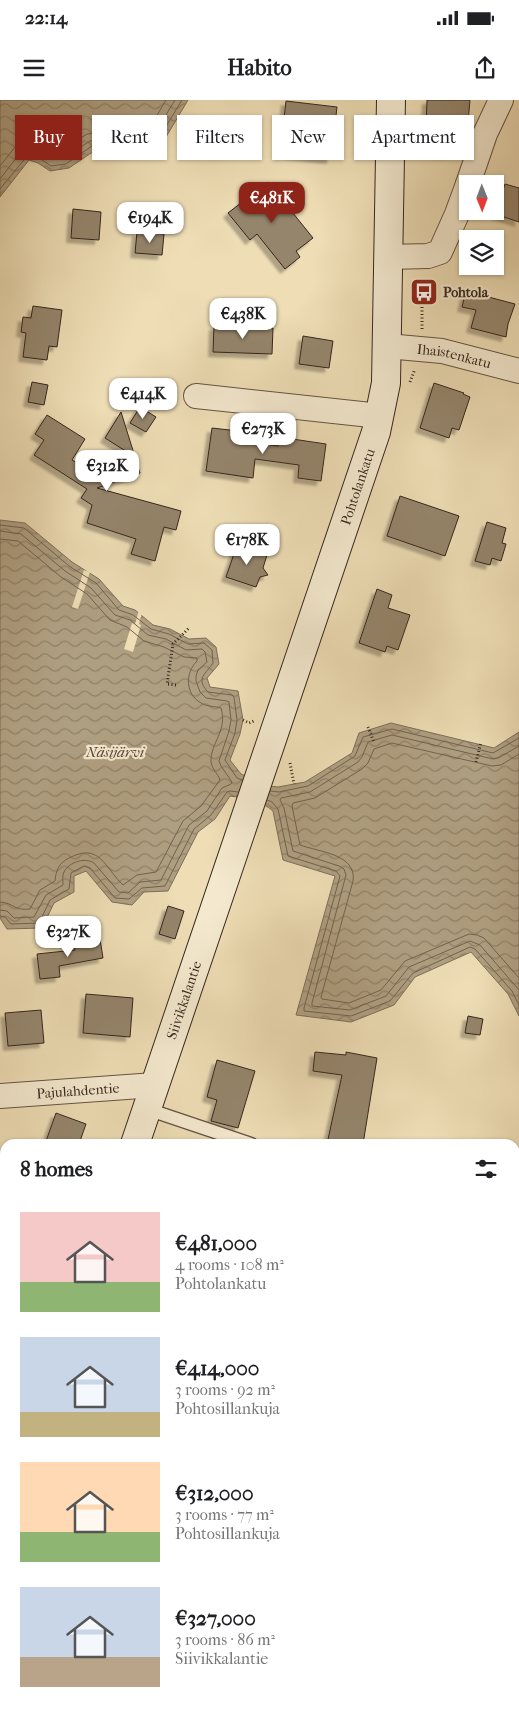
<!DOCTYPE html>
<html lang="en">
<head>
<meta charset="utf-8">
<style>
  :root { --surface:#fff; --page:#f6f6f6; --text:#202124; --muted:#757577; --accent:#8f2418 }
  body { margin:0; font-family:"IM FELL French Canon",serif; background:var(--page); color:var(--text); height:100vh; display:flex; flex-direction:column; font-size:19px; white-space:nowrap }
  * { box-sizing:border-box; margin:0 }
  p { font-size:16px; color:var(--muted) }
  .icon { flex:none; width:28px; height:28px; fill:none; stroke:currentColor; stroke-width:2; stroke-linecap:round; stroke-linejoin:round }
  .map { position:relative; flex:1; overflow:hidden }
  .panel { position:absolute; left:0px; top:1039px; width:520px; height:571px; display:flex; flex-direction:column; background:var(--surface); border-radius:15px 15px 0 0; box-shadow:0 1px 4px #0004 }
  .panel>* { flex:none }
  .hud { position:absolute; left:15px; top:15px; width:490px; height:45px; display:flex; gap:10px }
  .needle { width:32px; rotate:179deg }
  .fabs { position:absolute; left:459px; top:75px; display:grid; gap:10px }
  .fabs a { display:grid; place-items:center; width:45px; height:45px; border-radius:0px; background:var(--surface); box-shadow:0 1px 4px #0004; font-size:25px }
  .price { position:absolute; translate:-50% -42px; padding:0 11px; border-radius:10px; background:#fff; color:#222; font-size:16px; line-height:32px; filter:drop-shadow(0 1px 2px #0008) }
  .price::after { content:''; position:absolute; left:50%; top:30px; width:15px; height:11px; margin-left:-8px; background:inherit; clip-path:polygon(0 0,100% 0,50% 100%) }
  .price.selected { background:var(--accent); color:#fff }
  ul { padding:0; list-style:none }
  li { display:flex; align-items:center; gap:15px; height:125px; padding:0 20px }
  li span { display:grid; place-items:center; flex:none; width:140px; height:100px; border-radius:0px; color:#555 }
  li>.icon { margin-inline-start:auto }
  span .icon { width:60px; height:60px; fill:#fffc; stroke-width:1 }
  li b { font-size:21px }
  h2 { display:flex; justify-content:space-between; align-items:center; height:60px; padding:0 20px; font-size:21px }
  .chip { padding:0 18px; border-radius:0px; background:var(--surface); box-shadow:0 1px 4px #0004; font-size:18px; line-height:45px }
  .chip.selected { background:var(--accent); color:#fff }
  .status { display:flex; justify-content:space-between; align-items:center; height:35px; padding:0 25px; background:var(--surface); direction:ltr }
  .status svg { height:14px; fill:currentColor }
  header { display:flex; justify-content:space-between; align-items:center; height:65px; padding:0 20px; background:var(--surface); font-size:22px; font-weight:700 }
  .map>svg:first-child { display:block }
  .forest { fill:url(#forest-crowns); stroke:#82725c }
  .wetland { fill:url(#wetland-marsh); stroke:#82725c }
  .water { fill:url(#water-waves); stroke:#7e6f59 }
  .pier { fill:#eeddb5 }
  .lines { fill:none; stroke-linecap:round; stroke-linejoin:round }
  .shore { stroke:#72624f; stroke-width:1 }
  .building { fill:#95856c; stroke:#35261d; filter:url(#shadow) }
  .service-casing { stroke:#635443; stroke-width:15 }
  .minor-casing { stroke:#635443; stroke-width:26 }
  .secondary-casing { stroke:#35261d; stroke-width:30 }
  .path { stroke:#35261d; stroke-width:3; stroke-dasharray:1 2.5; stroke-linecap:butt }
  .service { stroke:#f4e9cf; stroke-width:12 }
  .minor { stroke:#f4e9cf; stroke-width:24 }
  .secondary { stroke:#f4e9cf; stroke-width:28 }
  .labels { text-anchor:middle; dominant-baseline:central; stroke-width:4.5; stroke-linejoin:round; paint-order:stroke }
  .poi-label { font-size:14px; font-weight:bold; fill:#35261d; stroke:#f4e9cf; text-anchor:start }
  .street-label { font-size:14px; fill:#35261d; stroke:#f4e9cf }
  .water-label { font-size:15px; font-style:italic; fill:#5a4a3b; stroke:#f4e9cf }
</style>
</head>
<body>
<div class="status"><b>22:14</b><svg viewBox="0 0 49 12"><path d="M0 12V9h3v3zM5 12V6h3v6zM10 12V3h3v9zM15 12V0h3v12zM26 1h20v11H26zM47 4h2v5h-2z"/></svg></div>
<header><svg class="icon" aria-label="menu" viewBox="0 0 24 24"><path d="M4 6h16M4 12h16M4 18h16"/></svg>Habito<svg class="icon" aria-label="share" viewBox="0 0 24 24"><path d="M12 15V3M7 8l5-5 5 5M5 13v7h14v-7"/></svg></header>
<div class="map">
<svg width="519" height="1609" viewBox="0 0 519 1609">
  <defs>
    <pattern id="forest-crowns" width="20" height="18" patternUnits="userSpaceOnUse" patternTransform="scale(1.25)"><rect width="20" height="18" fill="#cfbe9b"/><path d="M2 6a3 3 0 1 1 6 0M12 15a3 3 0 1 1 6 0" fill="none" stroke="#b2a385"/></pattern>
    <pattern id="wetland-marsh" width="20" height="14" patternUnits="userSpaceOnUse" patternTransform="scale(1.25)"><rect width="20" height="14" fill="#cfbe9b"/><path d="M1 5h8M5 5V1M11 12h8M15 12V8" fill="none" stroke="#b2a385"/></pattern>
    <pattern id="water-waves" width="16" height="10" patternUnits="userSpaceOnUse" patternTransform="scale(1.25)"><rect width="16" height="10" fill="#af9f81"/><path d="M0 5q4-4 8 0t8 0" fill="none" stroke="#8f8169"/></pattern>
    <filter id="shadow"><feDropShadow dx="-4.5" dy="4.5" stdDeviation="1" flood-color="#0004"/></filter>
  </defs>
  <rect width="100%" height="100%" fill="#eeddb5"/>
  <filter id="stains"><feTurbulence type="fractalNoise" baseFrequency=".004" numOctaves="4"/><feColorMatrix values="0 0 0 0 .2 0 0 0 0 .09 0 0 0 0 .02 0 0 0 .5 -.17"/></filter>
  <radialGradient id="worn" r=".72"><stop offset=".6" stop-color="#630" stop-opacity="0"/><stop offset="1" stop-color="#630" stop-opacity=".3"/></radialGradient>
  <!-- forest -->
  <path class="forest" d="M318,1605h165l-5,4h-153z"/>
  <!-- wetland -->
  <path class="wetland" d="M519,1231v341l-4,-3v-337z"/>
  <!-- water -->
  <g class="water">
    <path d="M0,0h188l-22,37 -35,11 -37,3 -25,17 -19,3 -12,-8 -9,-3 -29,37z"/>
    <path d="M0,420l25,3 47,39 27,17 24,27 12,4 18,15 17,4 19,10 17,-1 10,9 3,17 -12,14 3,9 28,4 5,29 -3,14 -10,26 11,14 28,12 9,1 27,-5 47,-29 7,-20 32,-10 103,25 25,-16v284l-11,-22 -37,-42 -56,25 -21,28 -43,17 -55,-7 39,-139 -52,-16 -10,-49c-11,-10 -29,-13 -43,-15l-15,23 -17,13 -30,59 -24,1 -12,13 -20,-3 -26,-31 -12,5v16l-20,11 -12,25 -35,1 -7,-11z"/>
    <path d="M515,1569l4,3v37h-14l-5,-4h15z"/>
  </g>
  <!-- pier -->
  <g class="pier">
    <path d="M84,470l6,2 -12,37 -6,-2z"/>
    <path d="M139,510l3,3 -3,11 2,1 -8,27 -9,-3 8,-26 3,1z"/>
  </g>
  <g class="lines">
    <!-- shore -->
    <g class="shore">
      <path d="M0,66l15,-19 9,-5h11l19,9 7,-1 26,-16 41,-4 25,-8 13,-22"/>
      <path d="M0,79l20,-26 5,-3 6,-1 10,3 12,7 11,-1 26,-17 39,-4 29,-9 17,-28"/>
      <path d="M0,89l27,-33 12,2 12,8 15,-2 26,-18 38,-3 32,-10 20,-33"/>
      <path d="M0,425l24,3 45,38 27,17 23,27 14,5 18,14 18,5 19,10 16,-1 8,7 1,13c-7,11 -18,15 -5,29l24,3 2,2 3,23 -2,13 -10,27 12,18 5,2"/>
      <path d="M0,431l21,3 44,37 26,17 24,27 15,5 18,15 18,4 20,11 16,-1 3,3 2,10 -9,8 -2,6v5l4,11 6,6 21,3 2,1 2,18 -2,11 -10,30 2,5 11,16 -1,2 -9,4 -15,23 -18,14 -28,55 -21,2 -12,11 -9,-1 -25,-29c-9,-6 -25,-1 -30,9 -2,4 -1,9 -1,13l-17,10 -12,22 -20,1 -7,-7 -7,-1"/>
      <path d="M0,439l18,2 43,36 26,17 23,26 17,7 17,14 20,6 20,10 13,1v3c-12,12 -12,33 4,42 6,4 14,3 20,5 7,23 -11,35 -10,54 1,7 7,12 9,18l-19,26 -18,15 -27,51 -19,3 -14,10c-19,-18 -23,-43 -54,-27 -10,5 -13,12 -14,23l-15,9 -10,19c-17,2 -15,-6 -30,-7"/>
      <path d="M519,646l-19,11 -7,2 -101,-24 -24,7 -6,15 -4,5 -48,30 -29,6 -1,2 4,8 9,43 46,15 5,3 2,6 -34,128v3l38,4 36,-14 23,-29 61,-26 10,4 39,45"/>
      <path d="M519,654l-18,11 -9,1 -100,-23 -18,6 -6,14 -6,6 -47,29 -22,5 -1,3 8,39c19,7 57,9 53,36l-32,116 1,2 27,4 32,-13 24,-29 64,-27 8,1 7,3 35,40"/>
      <path d="M270,691l9,1 29,-6 47,-30 8,-19 29,-8 101,24 26,-15"/>
      <path d="M267,700l5,2 6,7 10,47 48,15 4,5 -36,132v3l47,5 39,-15 23,-28 57,-26 5,2 37,42 7,14"/>
      <path d="M0,816l5,1 6,7 28,-1 11,-23 19,-11 2,-16 13,-7 6,2 25,30 14,1 13,-11 23,-2 29,-57 17,-14 16,-23 3,-1 8,1"/>
    </g>
  </g>
  <!-- building -->
  <g class="building">
    <path d="M427,0h43l-2,23 -17,-1 -1,32 -25,-1z"/>
    <path d="M286,1l51,6 -6,52 -51,-5z"/>
    <path d="M268,82l45,56 -17,13 4,6 -15,12 -28,-35 -7,6 -22,-27z"/>
    <path d="M505,84l14,4v34l-24,-8z"/>
    <path d="M73,109l28,3 -2,28 -28,-2z"/>
    <path d="M137,132l27,2 -2,21 -27,-2z"/>
    <path d="M466,191l49,13 -7,20 -2,13 -35,-9 5,-18 -14,-3z"/>
    <path d="M33,206l29,4 -5,37 -8,-1 -2,14 -24,-3 3,-24 -5,-1 2,-15 8,1z"/>
    <path d="M214,226l59,2 -1,26 -59,-2z"/>
    <path d="M303,236l30,5 -4,27 -30,-4z"/>
    <path d="M32,282l16,3 -4,20 -16,-3z"/>
    <path d="M434,283l30,10 -1,1 7,3 -11,33 -7,-2 -3,10 -29,-10z"/>
    <path d="M140,307l16,10 -10,15 -16,-9z"/>
    <path d="M121,312l14,45 -30,-19z"/>
    <path d="M47,315l38,24 -13,21 31,16 8,-9 24,-9 5,15 -43,15 84,23 -5,19 -12,-3 -9,34 -24,-7 5,-15 -49,-16 5,-18 -11,-7 6,-9 -53,-34 10,-15 -9,-6z"/>
    <path d="M212,328l26,3 -1,9 41,6 1,-9 47,7 -5,37 -23,-3 1,-13 -44,-6 -2,19 -47,-7z"/>
    <path d="M400,396l59,20 -14,40 -58,-20z"/>
    <path d="M487,422l19,6 -4,15 4,1 -5,17 -9,-3 -2,7 -15,-4z"/>
    <path d="M237,445l30,10 -4,13 5,7 -8,2 -4,10 -30,-10z"/>
    <path d="M377,489l15,6 -4,13 22,7 -12,35 -11,-4 -2,6 -26,-9z"/>
    <path d="M168,806l16,5 -9,28 -16,-5z"/>
    <path d="M100,839l3,19 -44,8 1,11 -20,2 -3,-25 38,-4 -1,-6z"/>
    <path d="M86,894l47,4 -3,39 -47,-4z"/>
    <path d="M41,910l3,33 -36,3 -3,-33z"/>
    <path d="M468,916l15,3 -3,16 -15,-2z"/>
    <path d="M315,952l31,3v-3l31,6 -14,86h-36l15,-69 -29,-4z"/>
    <path d="M217,960l38,11 -17,57 -27,-7 6,-21 -10,-3z"/>
    <path d="M56,1013l30,11 -7,20h-34z"/>
  </g>
  <g class="lines">
    <!-- service casing -->
    <g class="service-casing">
      <path id="service" d="M147,1009l104,35"/>
    </g>
    <!-- minor casing -->
    <g class="minor-casing">
      <g id="minor">
        <path d="M468,84l17,-50 16,-34"/>
        <path d="M388,157l40,-1 12,-4 17,-38 11,-30"/>
        <path id="s1" d="M387,246l55,5 77,20"/>
        <path d="M196,296l184,20"/>
        <path id="s2" d="M0,996l155,-11"/>
        <path d="M0,1178l5,2"/>
        <path d="M0,1475l5,2"/>
        <path d="M124,1609l2,-4"/>
      </g>
    </g>
    <!-- secondary casing -->
    <g class="secondary-casing">
      <g id="secondary">
        <path id="s3" d="M135,1044l241,-712 10,-49 5,-283"/>
        <path d="M0,1442l5,-15"/>
      </g>
    </g>
    <!-- path -->
    <g class="path">
      <path d="M422,229v-51"/>
      <path d="M410,282l5,-13"/>
      <path d="M176,585l-9,-1 6,-40 17,-17"/>
      <path d="M243,620l6,3 5,-2"/>
      <path d="M368,627l6,15"/>
      <path d="M476,662l5,-20"/>
      <path d="M290,663l4,21"/>
      <path d="M0,1366l5,-14"/>
    </g>
    <!-- service -->
    <use href="#service" class="service"/>
    <!-- minor -->
    <use href="#minor" class="minor"/>
    <!-- secondary -->
    <use href="#secondary" class="secondary"/>
  </g>
  <!-- icons -->
  <defs>
    <g id="bus-square" transform="scale(1.4375)"><rect x="-9" y="-9" width="18" height="18" rx="4" fill="#8f2418" stroke="#f4e9cf"/><path d="M-5-6H5V4H4V6H2V4H-2V6H-4V4H-5ZM-3.5-4V0h7V-4ZM-3.5 1.2v1.5H-2V1.2ZM2 1.2v1.5H3.5V1.2Z" fill="#fff"/></g>
  </defs>
  <g fill-rule="evenodd">
    <use href="#bus-square" x="424" y="192"/>
  </g>
  <g class="labels">
    <!-- poi labels -->
    <g class="poi-label">
      <text x="443" y="192">Pohtola</text>
    </g>
    <!-- street labels -->
    <g class="street-label">
      <text stroke="none"><textPath href="#s1" startOffset="68">Ihaistenkatu</textPath></text>
      <text stroke="none"><textPath href="#s3" startOffset="694">Pohtolankatu</textPath></text>
      <text stroke="none"><textPath href="#s3" startOffset="152">Siivikkalantie</textPath></text>
      <text stroke="none"><textPath href="#s2" startOffset="78">Pajulahdentie</textPath></text>
    </g>
    <!-- water labels -->
    <g class="water-label">
      <text x="115" y="652">Näsijärvi</text>
    </g>
  </g>
  <rect width="100%" height="100%" filter="url(#stains)"/>
  <rect width="100%" height="100%" fill="url(#worn)"/>
</svg>
<div class="fabs">
<a><svg class="needle" viewBox="-14 -14 28 28"><path d="M0-13l5 13h-10z" fill="#e53935"/><path d="M0 13l5-13h-10z" fill="#757577"/></svg></a>
<a><svg class="icon" aria-label="layers" viewBox="0 0 24 24"><path d="M12 4l9 5-9 5-9-5zM3 14l9 5 9-5"/></svg></a>
</div>
<b class="price selected" style="left:272px;top:124px">€481K</b>
<b class="price" style="left:150px;top:144px">€194K</b>
<b class="price" style="left:243px;top:240px">€438K</b>
<b class="price" style="left:143px;top:320px">€414K</b>
<b class="price" style="left:263px;top:355px">€273K</b>
<b class="price" style="left:107px;top:392px">€312K</b>
<b class="price" style="left:247px;top:466px">€178K</b>
<b class="price" style="left:68px;top:858px">€327K</b>
<div class="hud">
<a class="chip selected">Buy</a>
<a class="chip">Rent</a>
<a class="chip">Filters</a>
<a class="chip">New</a>
<a class="chip">Apartment</a>
</div>
<section class="panel">
<h2>8 homes<svg class="icon" aria-label="filters" viewBox="0 0 24 24"><path d="M4 7h16M4 17h16"/><circle cx="9" cy="7" r="2"/><circle cx="15" cy="17" r="2"/></svg></h2>
<ul>
<li><span style="background:linear-gradient(#f6c9c9 70%,#8fb573 0)"><svg class="icon" aria-label="home" viewBox="0 0 24 24"><path d="M3 11l9-7 9 7M6 9v11h12V9"/></svg></span><div><b>€481,000</b><p>4 rooms · 108 m²</p><p>Pohtolankatu</p></div></li>
<li><span style="background:linear-gradient(#c9d6e8 75%,#c2b280 0)"><svg class="icon" aria-label="home" viewBox="0 0 24 24"><path d="M3 11l9-7 9 7M6 9v11h12V9"/></svg></span><div><b>€414,000</b><p>3 rooms · 92 m²</p><p>Pohtosillankuja</p></div></li>
<li><span style="background:linear-gradient(#ffd9b3 70%,#8fb573 0)"><svg class="icon" aria-label="home" viewBox="0 0 24 24"><path d="M3 11l9-7 9 7M6 9v11h12V9"/></svg></span><div><b>€312,000</b><p>3 rooms · 77 m²</p><p>Pohtosillankuja</p></div></li>
<li><span style="background:linear-gradient(#c9d6e8 70%,#b9a48a 0)"><svg class="icon" aria-label="home" viewBox="0 0 24 24"><path d="M3 11l9-7 9 7M6 9v11h12V9"/></svg></span><div><b>€327,000</b><p>3 rooms · 86 m²</p><p>Siivikkalantie</p></div></li>
</ul>
</section>
</div>
</body>
</html>
